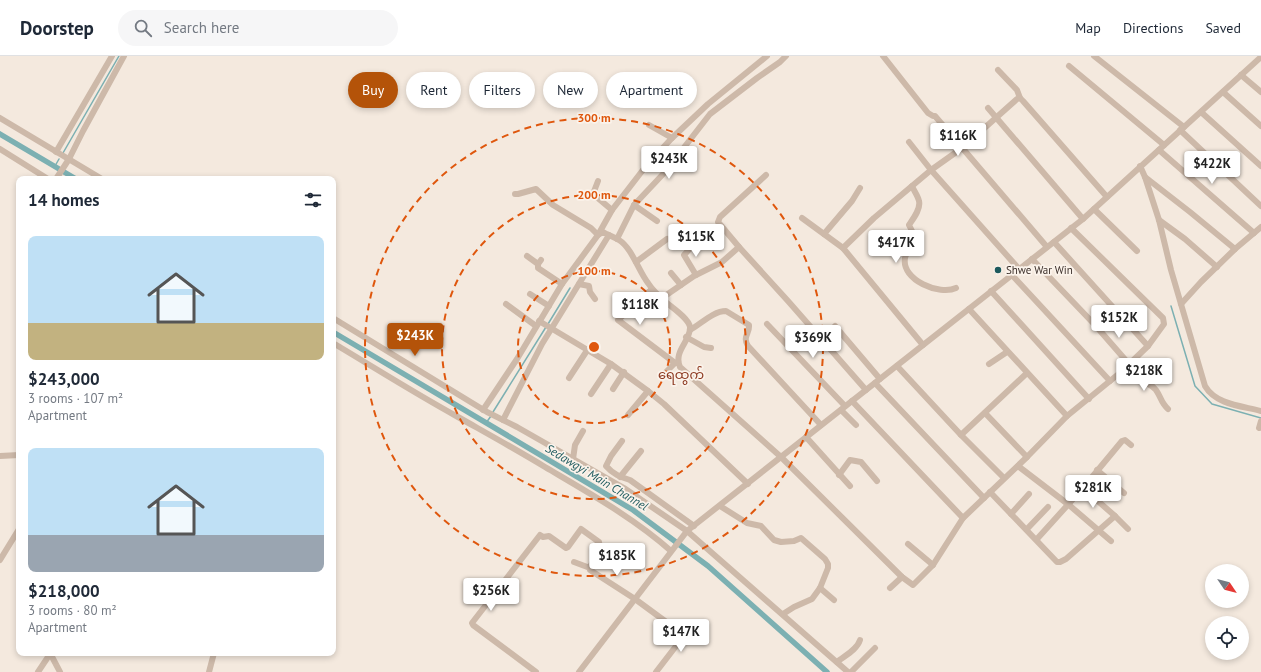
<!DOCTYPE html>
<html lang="en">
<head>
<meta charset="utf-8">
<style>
  :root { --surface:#fff; --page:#f6f6f7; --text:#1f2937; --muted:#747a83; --line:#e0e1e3; --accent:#b45309 }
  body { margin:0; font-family:"PT Sans","Noto Sans Myanmar",sans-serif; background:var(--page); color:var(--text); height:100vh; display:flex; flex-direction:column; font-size:15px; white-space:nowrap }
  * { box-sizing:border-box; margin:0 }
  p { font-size:13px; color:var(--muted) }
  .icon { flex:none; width:22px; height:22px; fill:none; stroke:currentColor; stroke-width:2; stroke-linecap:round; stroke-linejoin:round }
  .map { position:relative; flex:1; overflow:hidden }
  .sheet { position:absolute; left:16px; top:120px; width:320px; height:480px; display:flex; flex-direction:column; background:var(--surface); border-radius:8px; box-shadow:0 2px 6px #0003 }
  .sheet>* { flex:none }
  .top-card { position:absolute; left:348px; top:16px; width:380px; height:36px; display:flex; gap:8px }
  .needle { width:26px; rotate:125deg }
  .tools { position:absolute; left:1205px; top:508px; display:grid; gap:8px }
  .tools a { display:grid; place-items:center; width:44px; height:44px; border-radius:50%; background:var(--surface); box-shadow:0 2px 6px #0003; font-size:20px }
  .price { position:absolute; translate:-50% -34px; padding:0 9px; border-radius:4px; background:#fff; color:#222; font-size:13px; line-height:26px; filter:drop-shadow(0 1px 2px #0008) }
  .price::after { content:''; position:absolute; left:50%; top:24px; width:12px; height:9px; margin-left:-6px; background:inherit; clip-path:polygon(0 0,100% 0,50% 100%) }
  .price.on { background:var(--accent); color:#fff }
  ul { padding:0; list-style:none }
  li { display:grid; align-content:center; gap:8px; height:212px; padding:0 12px }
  li span { display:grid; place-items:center; height:124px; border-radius:8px; color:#555 }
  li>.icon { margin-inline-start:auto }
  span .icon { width:72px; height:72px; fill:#fffc; stroke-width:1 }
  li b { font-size:17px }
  h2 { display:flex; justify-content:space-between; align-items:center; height:48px; padding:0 12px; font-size:17px }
  .pill { padding:0 14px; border-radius:18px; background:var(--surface); box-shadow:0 2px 6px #0003; font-size:14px; line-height:36px }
  .pill.on { background:var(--accent); color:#fff }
  header { display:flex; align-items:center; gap:24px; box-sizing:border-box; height:56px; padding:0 20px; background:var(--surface); border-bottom:1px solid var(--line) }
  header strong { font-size:19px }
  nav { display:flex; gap:22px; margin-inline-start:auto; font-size:14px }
  .search { width:280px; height:36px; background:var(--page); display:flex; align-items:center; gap:10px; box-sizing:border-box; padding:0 14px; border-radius:22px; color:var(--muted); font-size:15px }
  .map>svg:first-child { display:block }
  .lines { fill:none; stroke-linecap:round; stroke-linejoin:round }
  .stream { stroke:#7cb0b2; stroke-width:1.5 }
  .canal { stroke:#7cb0b2; stroke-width:5.5 }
  .minor { stroke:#cdb9a9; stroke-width:6 }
  .ring { fill:none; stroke:#df570d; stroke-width:2; stroke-dasharray:7 5 }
  .poi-dot { fill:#1c595d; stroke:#fbf3eb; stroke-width:1.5 }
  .labels { text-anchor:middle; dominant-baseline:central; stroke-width:3.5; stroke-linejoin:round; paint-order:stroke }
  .poi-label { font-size:11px; fill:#3a2e29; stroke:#fbf3eb; text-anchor:start }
  .water-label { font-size:12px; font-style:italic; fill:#1c595d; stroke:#fbf3eb }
  .quarter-label { font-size:13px; fill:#8c381f; stroke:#fbf3eb }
  .centre { fill:#df570d; stroke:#fbf3eb; stroke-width:2 }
  .ring-label { font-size:12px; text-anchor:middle; font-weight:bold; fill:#df570d; stroke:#fbf3eb; stroke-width:3.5; stroke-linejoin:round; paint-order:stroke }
</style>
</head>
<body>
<header>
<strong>Doorstep</strong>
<div class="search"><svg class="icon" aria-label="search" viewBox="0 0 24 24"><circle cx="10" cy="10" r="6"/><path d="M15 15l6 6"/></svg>Search here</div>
<nav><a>Map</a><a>Directions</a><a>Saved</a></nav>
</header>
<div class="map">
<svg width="1261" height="616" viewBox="0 0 1261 616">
  <rect width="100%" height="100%" fill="#f4e9de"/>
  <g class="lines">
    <!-- stream -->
    <g class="stream">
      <path d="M63,97l56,-97"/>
      <path d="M55,110l4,-7"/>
      <path d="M1171,250l24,80 17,18 49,14"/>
      <path d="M548,268l22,-36"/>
      <path d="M493,356l53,-85"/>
      <path d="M486,367l5,-7"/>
    </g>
    <!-- canal -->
    <g class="canal">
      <path d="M0,78l76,45"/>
      <path d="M333,276l300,178 75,56 119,106"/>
    </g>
    <!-- minor -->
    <g class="minor">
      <path d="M883,0l45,57 5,3h2l112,131"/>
      <path d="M1094,0l90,71"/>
      <path d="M1069,10l95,79"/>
      <path d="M998,14l19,20 3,8"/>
      <path d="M1241,19l20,17"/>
      <path d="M1223,36l38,34"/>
      <path d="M988,52l95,111"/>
      <path d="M1201,56l60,54"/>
      <path d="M0,62l102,61"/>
      <path d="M649,69l23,13"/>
      <path d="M1180,74l81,76"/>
      <path d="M909,86l22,28 88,99"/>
      <path d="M0,93l48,30"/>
      <path d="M1159,94l95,83"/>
      <path d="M56,96l56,-96"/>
      <path d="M1140,110l5,11 14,43 12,50 34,116c11,19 38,20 56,25"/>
      <path d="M766,119l-46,42 -2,5 21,25 49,54 78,89"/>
      <path d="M1145,121l45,35 45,37"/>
      <path d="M56,123l13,-20 14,-28 41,-75"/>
      <path d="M598,125l-5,13 19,16"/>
      <path d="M912,130c2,5 6,10 7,15 2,8 -6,18 -10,24l7,14c-3,6 -10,13 -11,19 -4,22 35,38 51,30"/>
      <path d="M515,138h3l18,-5 17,16 38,23 7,7 5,-3c5,3 11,5 16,8 13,8 20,32 29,43 5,8 12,14 19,20 6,5 22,16 23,24 1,14 -17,24 -10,40l101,90 121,120 11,8 20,-20 30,-47 64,-61 40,-41 54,-44 27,-26 16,-22 -1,-6 -92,-90"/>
      <path d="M634,149l23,16"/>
      <path d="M1094,153l43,42"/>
      <path d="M802,162l41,30"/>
      <path d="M1159,164l26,19 32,28"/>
      <path d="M824,178l28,-33 8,-13"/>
      <path d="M617,183l17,-34 31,-33 45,-58 47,-36 23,-16 6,-6"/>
      <path d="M1054,186l94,104"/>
      <path d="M527,200l11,8"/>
      <path d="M1032,203l63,66 34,39"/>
      <path d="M541,204l-3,4v4l24,16"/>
      <path d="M636,206l31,-23"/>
      <path d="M671,217l10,12"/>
      <path d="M696,219l-12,-20 13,-14"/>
      <path d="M1012,219l98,106"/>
      <path d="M579,228l10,2 1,6 5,7"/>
      <path d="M652,233l-34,31 57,43h3"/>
      <path d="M991,235l98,108"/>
      <path d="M530,238l19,12"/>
      <path d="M662,242l32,-22 28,-14 17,-15"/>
      <path d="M506,248l30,22"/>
      <path d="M1181,248l20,-22 34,-33 26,-22"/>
      <path d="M969,253l98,107"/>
      <path d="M333,262l154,94 30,15 107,61 63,43 161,141"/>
      <path d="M539,265l72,43 37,27 16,13 84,80"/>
      <path d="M767,268l78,82"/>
      <path d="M835,270l45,53"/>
      <path d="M690,274c11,-6 23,-19 36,-19l23,14c1,9 -7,11 -1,21l73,79"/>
      <path d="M686,281l18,10 7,1"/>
      <path d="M333,287c42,25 83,51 125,74 30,17 59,33 87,50 44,26 89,51 126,84"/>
      <path d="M923,289l-80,-97 31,-30 57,-48 31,-22 55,-49 3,-1 3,3 84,96"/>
      <path d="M989,308l18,-12"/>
      <path d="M897,310l64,69 43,43"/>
      <path d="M666,316l9,-9"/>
      <path d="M1121,316c11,6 27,8 35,18 5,7 5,13 12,19"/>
      <path d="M569,322l19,-29"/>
      <path d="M875,327l109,115"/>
      <path d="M613,333l11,-17"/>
      <path d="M591,338l20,-30"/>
      <path d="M852,345l111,117"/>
      <path d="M483,354l34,-51 45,-75 36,-49 14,-25 34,-44 26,-28 36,-34 59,-48"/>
      <path d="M841,354l15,15"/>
      <path d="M985,357l42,44"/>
      <path d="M628,359l20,-24"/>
      <path d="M503,364l39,-76 67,-109"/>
      <path d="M1259,372l2,-7"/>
      <path d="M961,379l66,-62"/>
      <path d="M806,381l44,49"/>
      <path d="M622,385l-11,15 -5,10c7,8 14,11 24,14l64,46"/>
      <path d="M0,400l19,-1"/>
      <path d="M573,403l2,-14 8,-14"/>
      <path d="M1018,410l51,39 42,36"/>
      <path d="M1097,414l27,23"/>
      <path d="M839,419l11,-15 11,2 16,19"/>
      <path d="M620,421l21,-26"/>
      <path d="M1083,432l32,28"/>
      <path d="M990,436l67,70h3l6,-3 49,-43 13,13"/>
      <path d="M720,450l27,17 14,3 13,14 7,2 13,-1 7,-3 24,21 3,5v4l-8,20 -8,11 -18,8 -11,7"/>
      <path d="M1011,458l18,-20"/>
      <path d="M1027,473l21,-22"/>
      <path d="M1037,483l46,-51 39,-47 3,-1 6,5"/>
      <path d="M908,488l25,21"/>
      <path d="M0,504l19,-31"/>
      <path d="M574,506l16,6"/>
      <path d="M820,532l14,12"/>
      <path d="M890,532l12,-11"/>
      <path d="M50,597l10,19"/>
      <path d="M837,606c7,-6 20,-12 23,-22"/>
      <path d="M38,616l12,-18"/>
      <path d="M209,616l5,-19"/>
      <path d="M536,616l-63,-47 -1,-2 68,-88 3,2 6,-1 17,12 2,-1 13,-18 18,13 1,6 -10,19v3l45,29 49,36"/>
      <path d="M579,616l108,-141 396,-312 178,-162"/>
      <path d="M656,616l37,-48"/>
      <path d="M851,616l24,-24"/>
    </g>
  </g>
  <!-- distance rings -->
  <g class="ring">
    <circle cx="594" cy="291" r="76"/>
    <circle cx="594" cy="291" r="152"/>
    <circle cx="594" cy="291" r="229"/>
  </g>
  <!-- markers -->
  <circle class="poi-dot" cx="998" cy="214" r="4"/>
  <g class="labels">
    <!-- poi labels -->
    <g class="poi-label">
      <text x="1006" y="214">Shwe War Win</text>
    </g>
    <!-- water labels -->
    <g class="water-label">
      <text transform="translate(597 421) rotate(31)">Sedawgyi Main Channel</text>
    </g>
    <!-- quarter labels -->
    <g class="quarter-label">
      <text x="681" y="318">ရေထွက်</text>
    </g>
  </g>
  <circle cx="594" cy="291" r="6" class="centre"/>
  <g class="ring-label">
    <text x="594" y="66">300 m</text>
    <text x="594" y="143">200 m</text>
    <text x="594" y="219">100 m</text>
  </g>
</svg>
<div class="tools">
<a><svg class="needle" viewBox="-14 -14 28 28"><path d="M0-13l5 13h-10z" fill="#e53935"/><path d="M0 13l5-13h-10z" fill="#747a83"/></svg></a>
<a><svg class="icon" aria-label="locate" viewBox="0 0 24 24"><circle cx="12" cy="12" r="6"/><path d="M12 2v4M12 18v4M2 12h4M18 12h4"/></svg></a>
</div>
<b class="price" style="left:958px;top:101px">$116K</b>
<b class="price" style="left:669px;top:124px">$243K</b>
<b class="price" style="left:1212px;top:129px">$422K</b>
<b class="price" style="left:696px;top:202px">$115K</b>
<b class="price" style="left:896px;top:208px">$417K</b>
<b class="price" style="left:640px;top:270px">$118K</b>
<b class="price" style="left:1119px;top:283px">$152K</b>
<b class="price on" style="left:415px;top:301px">$243K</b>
<b class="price" style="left:813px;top:303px">$369K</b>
<b class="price" style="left:1144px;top:336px">$218K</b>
<b class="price" style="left:1093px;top:453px">$281K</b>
<b class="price" style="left:617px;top:521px">$185K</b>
<b class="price" style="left:491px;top:556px">$256K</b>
<b class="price" style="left:681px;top:597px">$147K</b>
<div class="top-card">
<a class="pill on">Buy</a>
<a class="pill">Rent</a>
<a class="pill">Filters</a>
<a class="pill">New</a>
<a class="pill">Apartment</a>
</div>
<section class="sheet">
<h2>14 homes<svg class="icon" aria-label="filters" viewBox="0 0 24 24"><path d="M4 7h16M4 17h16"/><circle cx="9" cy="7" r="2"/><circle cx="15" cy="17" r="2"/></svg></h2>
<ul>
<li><span style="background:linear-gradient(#bfe0f5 70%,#c2b280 0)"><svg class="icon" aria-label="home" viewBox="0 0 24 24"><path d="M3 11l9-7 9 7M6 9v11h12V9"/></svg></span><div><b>$243,000</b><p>3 rooms · 107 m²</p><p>Apartment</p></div></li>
<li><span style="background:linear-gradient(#bfe0f5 70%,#9aa5b1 0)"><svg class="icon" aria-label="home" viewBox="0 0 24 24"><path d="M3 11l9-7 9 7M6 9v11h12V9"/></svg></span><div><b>$218,000</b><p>3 rooms · 80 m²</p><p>Apartment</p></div></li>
</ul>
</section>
</div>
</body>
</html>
